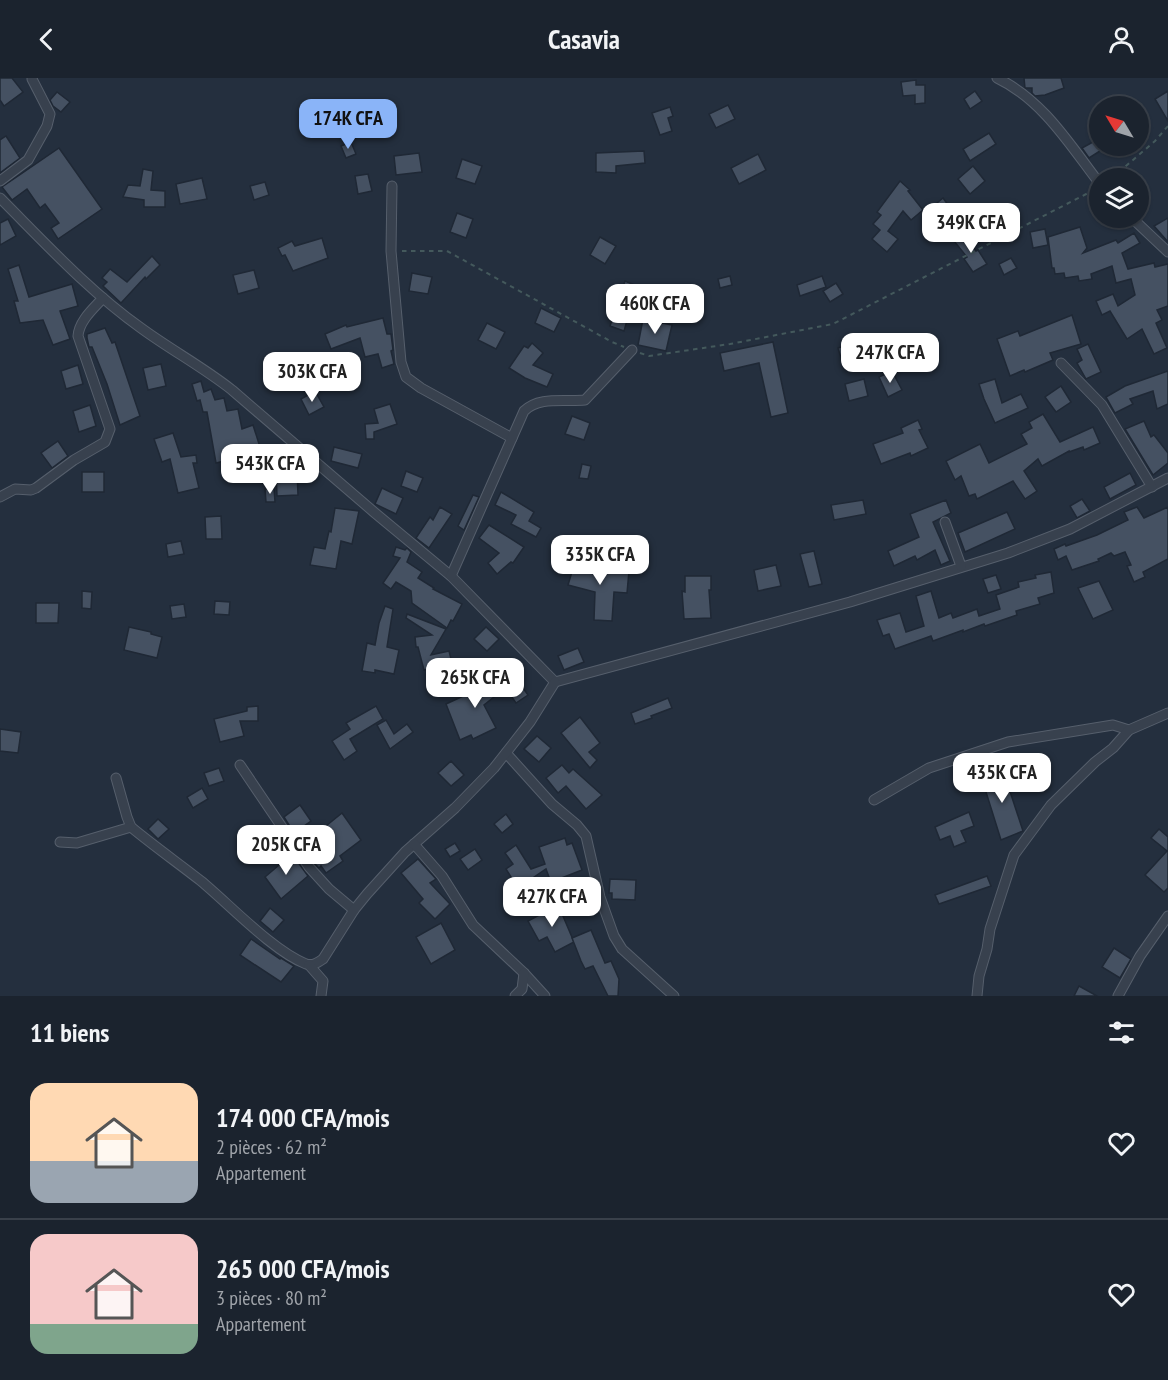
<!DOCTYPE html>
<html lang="fr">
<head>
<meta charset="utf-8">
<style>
  :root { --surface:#1b232e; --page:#242b36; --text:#f1f3f6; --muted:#a0a4aa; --line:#39404a; --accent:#8ab4f8 }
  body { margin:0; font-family:"PT Sans Narrow",sans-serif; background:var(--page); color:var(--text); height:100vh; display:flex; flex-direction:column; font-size:22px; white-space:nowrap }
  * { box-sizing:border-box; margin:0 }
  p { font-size:20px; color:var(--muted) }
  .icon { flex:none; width:33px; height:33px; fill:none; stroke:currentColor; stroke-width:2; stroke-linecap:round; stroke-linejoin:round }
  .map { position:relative; height:918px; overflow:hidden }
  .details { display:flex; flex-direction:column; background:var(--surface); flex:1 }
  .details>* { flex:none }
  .needle { width:39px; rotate:308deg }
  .fabs { position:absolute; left:1089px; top:18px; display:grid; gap:12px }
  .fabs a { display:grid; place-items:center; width:60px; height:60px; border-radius:50%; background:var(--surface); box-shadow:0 2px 4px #0004,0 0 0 2px var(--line); font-size:30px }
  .price { position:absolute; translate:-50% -51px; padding:0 14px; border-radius:12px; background:#fff; color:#222; font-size:20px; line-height:39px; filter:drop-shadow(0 2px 3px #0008) }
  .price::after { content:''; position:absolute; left:50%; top:36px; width:18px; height:14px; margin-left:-9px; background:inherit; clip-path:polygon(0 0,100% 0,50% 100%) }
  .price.selected { background:var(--accent); color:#111 }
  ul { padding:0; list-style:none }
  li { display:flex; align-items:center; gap:18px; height:150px; padding:0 30px }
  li+li { border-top:2px solid var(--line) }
  li span { display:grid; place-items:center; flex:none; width:168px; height:120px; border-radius:18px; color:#555 }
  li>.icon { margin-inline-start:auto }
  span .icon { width:72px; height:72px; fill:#fffc; stroke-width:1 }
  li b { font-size:26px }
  h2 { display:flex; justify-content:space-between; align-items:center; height:72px; padding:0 30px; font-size:26px }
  header { display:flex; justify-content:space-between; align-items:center; height:78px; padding:0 30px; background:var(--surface); font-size:27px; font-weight:600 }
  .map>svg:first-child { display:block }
  .building { fill:#455162; stroke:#1f2835; stroke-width:1.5 }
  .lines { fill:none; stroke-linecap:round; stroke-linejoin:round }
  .minor-casing { stroke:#565f6c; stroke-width:11 }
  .path { stroke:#44595c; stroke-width:2; stroke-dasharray:4.5 4.5; stroke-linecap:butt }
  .minor { stroke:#38414e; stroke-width:9 }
</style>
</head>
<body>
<header><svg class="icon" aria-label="back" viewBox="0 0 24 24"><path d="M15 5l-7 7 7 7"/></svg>Casavia<svg class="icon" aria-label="person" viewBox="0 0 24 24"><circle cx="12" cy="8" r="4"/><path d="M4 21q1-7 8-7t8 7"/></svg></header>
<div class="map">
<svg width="1168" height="918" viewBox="0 0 1168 918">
  <rect width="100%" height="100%" fill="#242f3e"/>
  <!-- building -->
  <g class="building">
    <path d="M0,0h12l11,14 -19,14 -4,-6z"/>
    <path d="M1024,0h37l3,10 -19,7 -10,1 -3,-3v-5h-7z"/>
    <path d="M916,2v5h9v18l-10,1v-9l-12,1 -2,-14z"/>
    <path d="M975,13l7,10 -12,8 -6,-10z"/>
    <path d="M1168,13v30l-13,-22z"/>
    <path d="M57,14l13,10 -9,10 -8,-6 -3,-6z"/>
    <path d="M728,27l7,14 -19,9 -7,-14z"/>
    <path d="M670,29l3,9 -5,2 4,13 -12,4 -8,-22z"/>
    <path d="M989,55l7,11 -26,17 -7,-12z"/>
    <path d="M6,58l14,22 -20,15v-33z"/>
    <path d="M1100,60v13l-11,7 -7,-10z"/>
    <path d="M351,64l5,12 -10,4 -5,-12z"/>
    <path d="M1106,68h21l-13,10z"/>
    <path d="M59,70l43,61 -44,30 -7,-11 8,-5 -14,-19 -5,4 -13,-19 -15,11 -10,-13z"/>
    <path d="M644,73l1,12 -29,3v7l-20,-1v-19z"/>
    <path d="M419,75l3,19 -26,3 -2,-19z"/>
    <path d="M758,76l8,16 -27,14 -8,-16z"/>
    <path d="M462,81l20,7 -7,18 -19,-6z"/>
    <path d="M973,88l12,15 -15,13 -12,-15z"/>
    <path d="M143,91l10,2 -2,19 14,1v16h-21v-7l-21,-3 5,-12 12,1z"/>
    <path d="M368,96l4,17 -14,3 -3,-18z"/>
    <path d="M202,100l5,21 -27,5 -4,-20z"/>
    <path d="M900,103l10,9 -2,1 15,19 -12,10 -8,-9 -15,20 10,8 -11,13 -15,-13 8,-9 -7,-6 8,-9 -4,-3z"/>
    <path d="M265,104l4,13 -15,5 -4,-14z"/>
    <path d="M943,120l8,11 -12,9 -8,-10z"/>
    <path d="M457,135l16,6 -7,19 -16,-6z"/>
    <path d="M1002,136l5,14 -15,5 -5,-14z"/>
    <path d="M1168,140v24l-14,-16z"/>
    <path d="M8,141l8,17 -16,9v-22z"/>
    <path d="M1080,149l7,21 -4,5 33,-13 2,3 16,-10 6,10 -18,10 6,16 26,-6 1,4 13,-3v42l-11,4 5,10 -6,3 11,25 -13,6 -12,-25 -15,10 -17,-28 -8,4 -6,-14 17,-7 5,12 17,-11 -4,-16 -15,4 -4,-17 -21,8 1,5 -13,2 -1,-5 -13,2 -1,-5 -9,1 -1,-6h-2l-4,-31z"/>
    <path d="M1045,151l3,16 -15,3 -3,-16z"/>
    <path d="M962,156l14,17 2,-1 9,14 -14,8 -9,-13 3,-2 -13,-16z"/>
    <path d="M600,159l16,9 -11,18 -15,-9z"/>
    <path d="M322,160l6,20 -35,13 -8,-16 -3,1 -4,-8 14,-7 3,5z"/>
    <path d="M152,178l8,9 -14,14 -1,-2 -24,26 -18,-17 4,-4 -5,-4 8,-9 17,13z"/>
    <path d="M1011,180l6,10 -13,7 -5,-11z"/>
    <path d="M19,187l10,32 43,-13 6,22 -18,5 10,28 -17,6 -10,-25 -23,3 -6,-22h4l-10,-32z"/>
    <path d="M254,192l5,18 -21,6 -5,-19z"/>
    <path d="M412,195l20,4 -4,17 -19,-3z"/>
    <path d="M730,198l2,9 -12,3 -2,-9z"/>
    <path d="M822,198l4,11 -26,9 -3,-11z"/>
    <path d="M625,203l12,5 -13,45 -14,-5z"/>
    <path d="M836,205l7,11 -13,8 -7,-11z"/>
    <path d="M656,210l17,4 -3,13 -17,-5z"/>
    <path d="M541,230l20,10 -7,14 -19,-9z"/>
    <path d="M1072,237l9,29 -31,9 3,7 -28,12 -1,-2 -14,6 -13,-37 21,-8 2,5z"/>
    <path d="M383,240l4,16h4l2,16 -2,1 3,13 -12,4 -4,-14 -13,3 -5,-19 -29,11 -6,-15 21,-9 1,2z"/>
    <path d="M643,241l29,6 -6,26 -28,-6z"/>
    <path d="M487,245l18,9 -9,17 -18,-9z"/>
    <path d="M105,250l7,15 3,-1 25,74 -20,9 -13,-41 -15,-37h-3l-2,-9v-4z"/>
    <path d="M773,264l15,71 -17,4 -12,-54 -35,8 -4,-18z"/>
    <path d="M532,265l11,10 -10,12 20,9 -6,13 -22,-9 -16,-10 15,-22 4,2z"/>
    <path d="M855,265l5,20 -16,5 -6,-20z"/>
    <path d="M1088,266l13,28 -15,7 -9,-16 5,-3 -5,-11z"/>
    <path d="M161,286l5,22 -18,4 -5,-22z"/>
    <path d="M78,287l5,19 -17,5 -5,-18z"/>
    <path d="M892,293l10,19 -14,7 -9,-20z"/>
    <path d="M1168,293v33l-11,5 -4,-18 -23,8 3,5 -18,9 -9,-16 19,-11z"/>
    <path d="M864,301l4,17 -19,5 -4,-17z"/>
    <path d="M995,301l7,24 19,-9 7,14 -33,15 -11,-24 -5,-15z"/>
    <path d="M201,303l3,11 7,-3 4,11 9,-2 3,13 11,-2 4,20 11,-4 7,22 -24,7 1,4 -21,5 -9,-51h-4l-3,-12 -3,1 -5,-17z"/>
    <path d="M1061,308l10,16 -15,10 -11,-15z"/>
    <path d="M315,313l9,16 -15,8 -8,-16z"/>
    <path d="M390,326l7,20 -23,8v7h-8l-1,-15 13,-1 -4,-14z"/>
    <path d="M90,327l6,21 -17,6 -6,-21z"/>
    <path d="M1043,336l17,28 33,-15 7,16 -16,7 -1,-3 -14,5v-1l-27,15 -4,-7 -14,12 13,20 -12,8 -12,-18 -36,18 -2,-5 -6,2 -8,-20 -6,4 -9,-19 34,-17 9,19 38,-19 -6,-10 11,-6 -3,-6z"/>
    <path d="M572,338l18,7 -6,17 -19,-6z"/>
    <path d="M918,342l4,9 -3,1 9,18 -17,8 -1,-3 -29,11 -8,-20 30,-11 -2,-5z"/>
    <path d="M1144,343l7,16 3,-2 14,18v10l-15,12 -28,-46z"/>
    <path d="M173,355l8,24 15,-2 1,8h-4l6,25 -21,5 -8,-34 -8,3 -8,-23z"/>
    <path d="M58,363l10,15 -16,12 -11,-15z"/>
    <path d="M334,369l28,7 -4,14 -27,-7z"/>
    <path d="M582,386l9,2 -3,13 -9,-1z"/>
    <path d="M297,392l1,25 -21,1 -1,-25z"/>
    <path d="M406,393l17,7 -6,14 -16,-6z"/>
    <rect x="82" y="394" width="22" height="20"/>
    <path d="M1130,395l6,12 -26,14 -6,-12z"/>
    <path d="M274,410l1,14h-9l-1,-13z"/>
    <path d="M382,410l21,10 -7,16 -21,-10z"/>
    <path d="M501,414l33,20 -5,9 12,7 -5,9 -25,-13 5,-9 -21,-10z"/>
    <path d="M473,417l6,2 -15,33 -6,-4z"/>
    <path d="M1082,421l8,12 -13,7 -7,-12z"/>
    <path d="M863,422l3,14 -32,6 -3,-15z"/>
    <path d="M946,422l5,13 -18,9 17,39 -9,4 -6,-15 -18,10 -2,-4 -21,10 -6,-15 31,-14 -9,-23z"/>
    <path d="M440,429l12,7 -23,34 -13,-10 14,-21 3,3z"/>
    <path d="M1137,429l7,11 24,-11v52l-25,13 2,5 -11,5 -7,-16 4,-1 -6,-13 -11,4 -3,-3 -13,6 1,2 -27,9 -6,-14 -8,4 -4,-11 11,-5 1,2 31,-11 31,-15 -4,-8z"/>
    <path d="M335,430l24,3 -7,33 -11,-3 -5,28 -26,-4 4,-18 11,2 4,-18 2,1z"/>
    <path d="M1007,434l8,17 -50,23 -7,-19z"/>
    <path d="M221,438l1,23h-16l-1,-22z"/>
    <path d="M489,447l35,22 -11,16 -2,-1 -14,12 -9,-11 11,-10 -20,-15z"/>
    <path d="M181,463l3,13 -16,3 -2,-13z"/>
    <path d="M396,469l9,3 2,-2 4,4 -4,10 15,10 -4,6 16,10 -1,1 29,15 -9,17 -2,-1 -4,8 -35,-25 -1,-12 -15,-9 -5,7 -8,-6 17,-25 -7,-2z"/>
    <path d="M814,473l8,33 -13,3 -9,-33z"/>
    <path d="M578,482l23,4 -1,5 29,2 -2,22 -13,-1 -2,29 -18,-1 1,-28 -27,-7 6,-20h3z"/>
    <path d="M776,487l5,21 -23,5 -4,-21z"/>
    <path d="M1051,494l3,21 -16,5 2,6 -24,7 1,4 -32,11 -1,-2 -21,8v-2l-30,11 -2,-5 -36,13 -6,-15 -6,2 -6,-16 23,-7 6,19 18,-6 -8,-30 15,-5 8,27 12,-5 2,5 24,-9 2,7 21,-7 -4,-14 23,-8 -1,-5 18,-4 -1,-3z"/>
    <path d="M996,497l5,14 -13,4 -5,-14z"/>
    <path d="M685,498h26v14h-2l2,28 -27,1 -2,-28 3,1z"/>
    <path d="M1099,503l14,29 -20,9 -15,-31z"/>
    <path d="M82,513l10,1 -1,17 -9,-1z"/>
    <path d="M215,523l15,1 -1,13 -15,-1z"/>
    <path d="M36,525h23l-1,20h-22z"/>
    <path d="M184,526l2,13 -14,2 -2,-13z"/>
    <path d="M385,528l8,3 -6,38 12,3 -5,24 -19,-4v3l-13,-2 5,-28 8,2 4,-22z"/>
    <path d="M407,536l39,15 -15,26 18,-4 3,12 -28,7 -6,-23h-2l-1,-10 17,-2 -26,-17z"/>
    <path d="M129,549l22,5v2l11,3 -5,21 -33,-8z"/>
    <path d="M486,549l13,12 -12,12 -13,-12z"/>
    <path d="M578,570l6,14 -20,8 -6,-14z"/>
    <path d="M491,592l13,19 -20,16 12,23 -23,11 -2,-4 -11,5 -14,-36 37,-17 -5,-8z"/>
    <path d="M519,604l9,13 -12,8 -9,-13z"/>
    <path d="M668,620l4,10 -21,8 1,2 -17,6 -4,-11z"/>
    <path d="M258,628v15h-18l4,15 -24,6 -6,-23 33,-8v-4z"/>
    <path d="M376,628l7,13 -33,20 7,12 -13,9 -12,-19 18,-12 -4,-6z"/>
    <path d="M580,639l20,26 -11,9 8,8 -7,8 -29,-35z"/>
    <path d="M386,642l8,14 13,-10 6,8 -23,17 -13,-24z"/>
    <path d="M0,651l21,3 -3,21 -18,-2z"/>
    <path d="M537,658l14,12 -12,14 -15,-13z"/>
    <path d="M451,683l13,14 -13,11 -13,-13z"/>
    <path d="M562,687l7,8 4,-4 29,26 -16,14 -20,-23 -8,7 -12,-15z"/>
    <path d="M1002,689l21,64 -22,9 -20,-64z"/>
    <path d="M219,690l5,13 -15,5 -5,-13z"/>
    <path d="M202,710l6,11 -15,9 -6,-11z"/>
    <path d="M300,727l11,16 -17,12 -10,-16z"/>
    <path d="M969,734l5,14 -13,5 5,11 -12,5 -4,-11 -10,4 -5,-13z"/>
    <path d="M342,735l19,27 -21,16 3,5 -17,12 -5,-7 -2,2 -5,-5 -10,-15 25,-18 -3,-4z"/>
    <path d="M506,736l7,10 -11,9 -8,-9z"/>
    <path d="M158,741l11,10 -11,10 -10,-10z"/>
    <path d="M1159,751l9,8v51l-4,4 -19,-17 22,-24 -16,-13z"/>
    <path d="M565,760l2,7 5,-2 10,27 -23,9 2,6 -8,3 -7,-19 -28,19 -12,-19 7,-5 -8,-11 11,-8 15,24 14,-5 -6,-17z"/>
    <path d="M455,765l5,8 -10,6 -5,-8z"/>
    <path d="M475,771l7,11 -14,10 -8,-11z"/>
    <path d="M292,776l16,22 -27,23 -16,-22z"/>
    <path d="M418,781l18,20 -6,4 20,21 -15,15 -16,-16 4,-4 -22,-26z"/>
    <path d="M987,798l4,10 -52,18 -4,-9z"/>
    <path d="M610,801l26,1 -1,20 -23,-1v-6h-3z"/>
    <path d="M557,824l17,40 -19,10 -8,-15 -8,4 -11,-20 19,-10 -2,-4z"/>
    <path d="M270,830l14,12 -11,12 -13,-11z"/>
    <path d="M441,845l14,27 -24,14 -15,-27z"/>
    <path d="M591,852l14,33 6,-2 8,18 -1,17h-10l-15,-30 -8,3 -4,-8 -9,-23z"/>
    <path d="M251,861l29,20 1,-1 13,8 -13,16 -41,-27z"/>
    <path d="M1114,870l17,11 -11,19 -18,-11z"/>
    <path d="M1079,908l18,10h-23z"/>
  </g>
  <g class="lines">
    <!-- minor casing -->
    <g class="minor-casing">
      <g id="minor">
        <path d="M997,0c46,22 73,67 103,106"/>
        <path d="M0,103l28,-21 19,-34 3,-12 -18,-35"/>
        <path d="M392,108l-1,65 10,111 5,15 15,11 91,50"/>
        <path d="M0,120c45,45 89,93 141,130 30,22 62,39 91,62l143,123 76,63 104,106 295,-80 158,-49 62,-24 98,-51"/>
        <path d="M1132,140l36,34"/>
        <path d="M1061,285l41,42 50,82"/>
        <path d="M0,419l15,-8 16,1 5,-2 38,-28 31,-18 5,-13 -32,-93c1,-15 15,-27 25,-38"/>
        <path d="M945,444l16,44"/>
        <path d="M451,498l73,-165c15,-15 40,-9 61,-11l47,-50"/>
        <path d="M506,675l46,51 25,21 9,11 14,61 14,39 8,13 52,47"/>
        <path d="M240,687l69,102 20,22 25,21"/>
        <path d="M116,700l11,39 4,10c23,19 47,36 70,54 29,24 72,70 105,83 7,2 11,-1 17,-5l31,-49 13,-16 38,-42 50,-44 39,-40 36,-46 25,-40"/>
        <path d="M874,722l55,-32 79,-26 105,-17 16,5"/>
        <path d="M60,764l17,1 54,-16"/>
        <path d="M414,766l28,32 31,49 51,48 21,23"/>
        <path d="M309,887l14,16 -2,15"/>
        <path d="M515,918l7,-7 2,-16"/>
        <path d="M977,918l2,-20 8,-27 3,-20 24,-74 37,-50 44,-43 18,-14 16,-18 39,-17"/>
        <path d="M1118,918l22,-40 28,-40"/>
      </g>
    </g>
    <!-- path -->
    <g class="path">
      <path d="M1112,100l43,-37 13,-15"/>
      <path d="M402,173h45l165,91 12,5"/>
      <path d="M640,275l9,3 81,-12 103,-20 261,-134"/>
    </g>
    <!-- minor -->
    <use href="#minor" class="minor"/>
  </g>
</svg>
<div class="fabs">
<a><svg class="needle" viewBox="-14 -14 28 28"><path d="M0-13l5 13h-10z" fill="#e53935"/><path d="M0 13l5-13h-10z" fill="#a0a4aa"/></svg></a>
<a><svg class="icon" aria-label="layers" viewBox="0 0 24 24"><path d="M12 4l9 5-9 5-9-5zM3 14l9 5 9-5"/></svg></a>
</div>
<b class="price selected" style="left:348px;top:72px">174K CFA</b>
<b class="price" style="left:971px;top:176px">349K CFA</b>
<b class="price" style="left:655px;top:257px">460K CFA</b>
<b class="price" style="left:890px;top:306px">247K CFA</b>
<b class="price" style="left:312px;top:325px">303K CFA</b>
<b class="price" style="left:270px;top:417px">543K CFA</b>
<b class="price" style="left:600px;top:508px">335K CFA</b>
<b class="price" style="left:475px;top:631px">265K CFA</b>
<b class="price" style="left:1002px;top:726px">435K CFA</b>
<b class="price" style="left:286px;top:798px">205K CFA</b>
<b class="price" style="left:552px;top:850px">427K CFA</b>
</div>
<section class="details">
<h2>11 biens<svg class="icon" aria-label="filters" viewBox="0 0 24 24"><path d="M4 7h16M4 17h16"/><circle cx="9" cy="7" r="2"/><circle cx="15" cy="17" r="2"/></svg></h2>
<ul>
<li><span style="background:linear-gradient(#ffd9b3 65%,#9aa5b1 0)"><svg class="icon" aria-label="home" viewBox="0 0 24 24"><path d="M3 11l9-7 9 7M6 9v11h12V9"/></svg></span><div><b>174 000 CFA/mois</b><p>2 pièces · 62 m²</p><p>Appartement</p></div><svg class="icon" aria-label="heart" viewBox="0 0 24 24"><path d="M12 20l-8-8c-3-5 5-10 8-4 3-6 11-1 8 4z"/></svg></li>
<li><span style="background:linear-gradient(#f6c9c9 75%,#7fa58c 0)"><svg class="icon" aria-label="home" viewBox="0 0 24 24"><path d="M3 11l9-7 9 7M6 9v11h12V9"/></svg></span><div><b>265 000 CFA/mois</b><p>3 pièces · 80 m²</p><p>Appartement</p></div><svg class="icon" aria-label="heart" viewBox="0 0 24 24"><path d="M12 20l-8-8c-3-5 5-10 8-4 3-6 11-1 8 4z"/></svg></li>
</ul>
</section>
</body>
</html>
